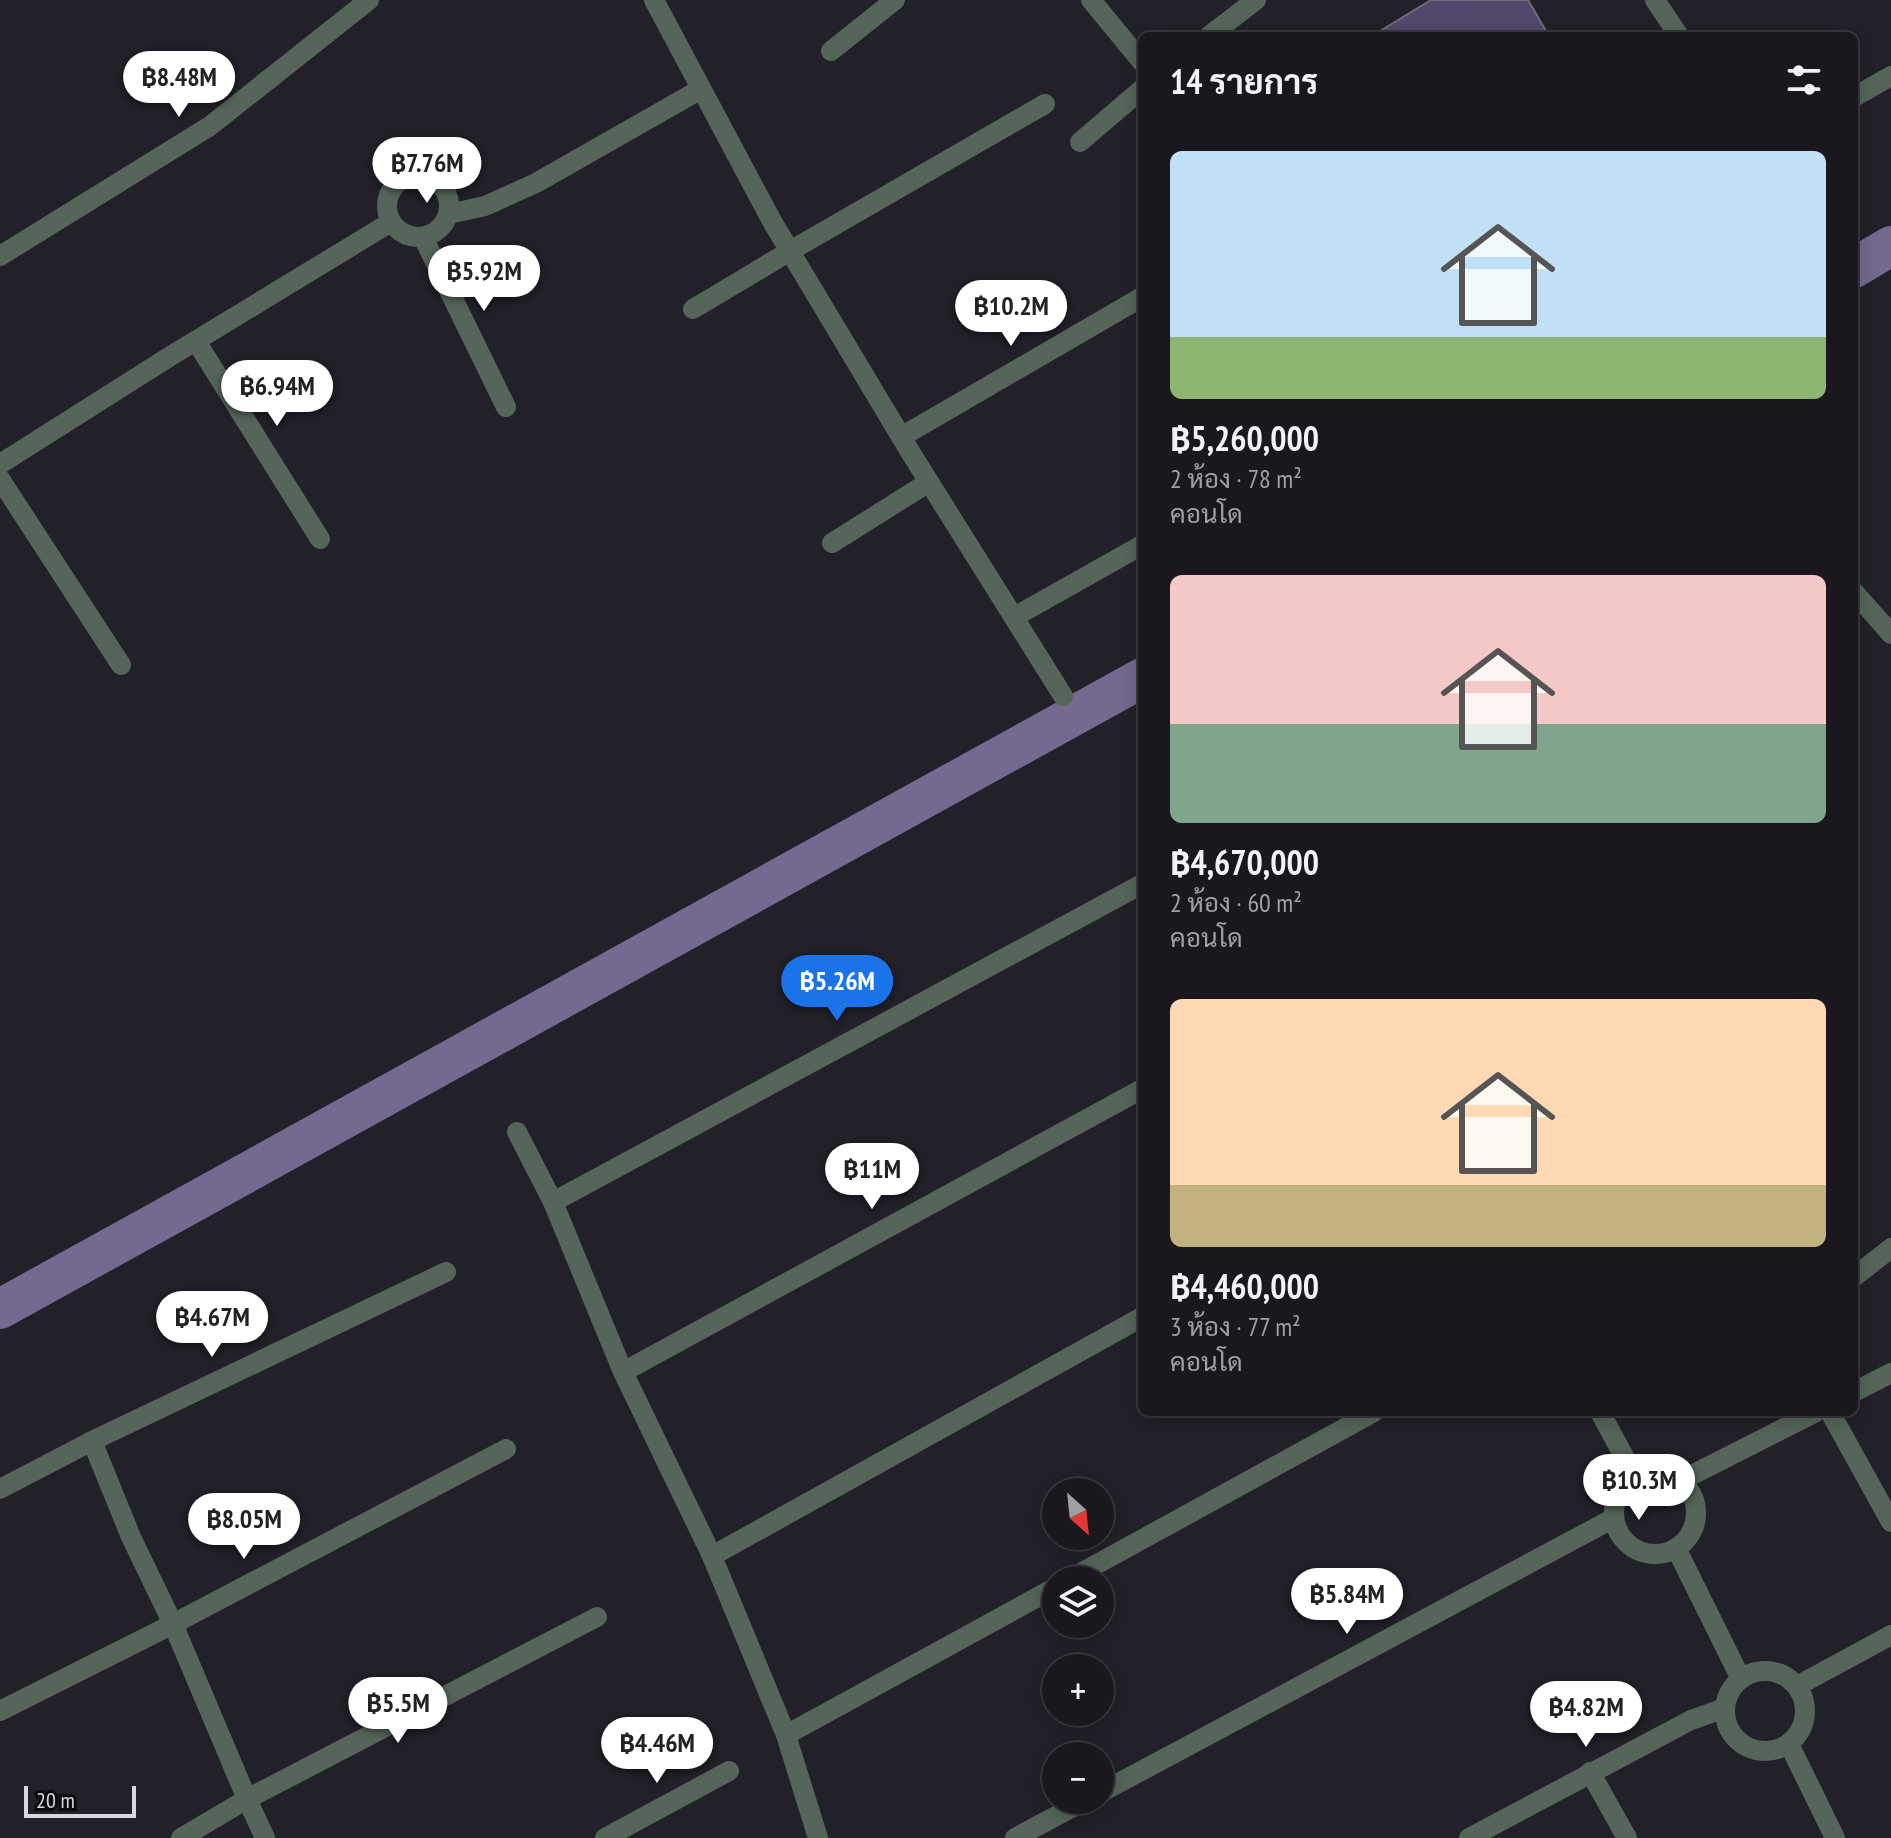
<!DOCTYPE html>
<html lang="th">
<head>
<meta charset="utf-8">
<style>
  :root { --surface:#1a181e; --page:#232127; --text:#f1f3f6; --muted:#9fa0a4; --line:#38373c; --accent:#1a73e8 }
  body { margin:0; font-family:"PT Sans Narrow",Sarabun,sans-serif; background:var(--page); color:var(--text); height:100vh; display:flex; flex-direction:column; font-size:30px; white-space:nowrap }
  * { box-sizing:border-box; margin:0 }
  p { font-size:26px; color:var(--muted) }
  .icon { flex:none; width:44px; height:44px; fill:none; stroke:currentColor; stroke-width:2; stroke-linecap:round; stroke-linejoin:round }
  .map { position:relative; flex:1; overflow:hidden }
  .panel { position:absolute; left:1138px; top:32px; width:720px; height:1384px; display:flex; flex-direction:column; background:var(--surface); border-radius:12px; box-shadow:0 4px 20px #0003,0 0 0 2px var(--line) }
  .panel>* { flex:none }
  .needle { width:52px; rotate:153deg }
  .buttons { position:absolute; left:1042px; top:1478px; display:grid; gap:16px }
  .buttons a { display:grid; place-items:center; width:72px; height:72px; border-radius:50%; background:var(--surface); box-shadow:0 4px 20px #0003,0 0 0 2px var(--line); font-size:40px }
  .scale { position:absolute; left:24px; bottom:20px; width:112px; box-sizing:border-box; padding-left:8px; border:4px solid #d9d8dd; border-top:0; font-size:22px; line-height:28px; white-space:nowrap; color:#d9d8dd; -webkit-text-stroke:6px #0b0a0e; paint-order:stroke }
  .price { position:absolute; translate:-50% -68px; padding:0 18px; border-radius:28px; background:#fff; color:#222; font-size:26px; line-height:52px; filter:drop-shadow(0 2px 4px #0008) }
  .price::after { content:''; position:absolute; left:50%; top:48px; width:24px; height:18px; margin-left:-12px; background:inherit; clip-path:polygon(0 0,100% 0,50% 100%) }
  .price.on { background:var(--accent); color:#fff }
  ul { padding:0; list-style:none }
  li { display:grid; align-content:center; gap:16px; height:424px; padding:0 32px }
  li span { display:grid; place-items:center; height:248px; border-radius:12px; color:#555 }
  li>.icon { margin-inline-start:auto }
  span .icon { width:144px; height:144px; fill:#fffc; stroke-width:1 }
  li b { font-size:34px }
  h2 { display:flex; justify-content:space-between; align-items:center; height:96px; padding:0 32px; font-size:34px }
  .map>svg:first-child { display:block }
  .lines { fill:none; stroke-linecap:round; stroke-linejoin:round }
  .canal { stroke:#746990; stroke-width:40 }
  .building { fill:#52486d; stroke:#6f6c77; stroke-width:2 }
  .service { stroke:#556559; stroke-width:20 }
  .minor { stroke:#556559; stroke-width:20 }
</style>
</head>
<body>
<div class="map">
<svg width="1891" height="1838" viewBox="0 0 1891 1838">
  <rect width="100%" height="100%" fill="#222028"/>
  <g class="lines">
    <!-- canal -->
    <g class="canal">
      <path d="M1854,268l37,-22"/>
      <path d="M0,1309l1142,-631"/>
    </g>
  </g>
  <!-- building -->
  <path class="building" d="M1431,0h97l21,36h-177z"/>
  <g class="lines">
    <!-- service -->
    <g class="service">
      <path d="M1854,592l37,42"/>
      <path d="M1854,1277l37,-29"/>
    </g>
    <!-- minor -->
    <g class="minor">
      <path d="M654,0l119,223 136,227 154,246"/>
      <path d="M1091,0l51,62"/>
      <path d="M1655,0l24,36"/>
      <path d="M1209,36l47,-36"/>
      <path d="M831,51l64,-51"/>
      <path d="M1854,97l37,-21"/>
      <path d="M1080,142l62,-53"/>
      <circle cx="418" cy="206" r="31"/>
      <path d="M449,214l36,-8 51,-23 165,-94"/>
      <path d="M423,237l83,170"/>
      <path d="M0,256l210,-130 159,-126"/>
      <path d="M693,309l97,-58 255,-147"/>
      <path d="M196,341l124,198"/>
      <path d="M901,437l241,-140"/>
      <path d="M0,464l169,-107 222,-135"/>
      <path d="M0,479l121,186"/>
      <path d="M832,543l97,-61"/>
      <path d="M1014,617l128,-72"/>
      <path d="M517,1132l36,70 70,170 89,184 74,179 32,103"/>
      <path d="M553,1202l589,-318"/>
      <path d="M623,1372l519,-283"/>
      <path d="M1854,1392l37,-19"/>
      <path d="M1600,1412l35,65"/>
      <path d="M1830,1412l61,110"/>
      <path d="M92,1441l39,96 42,87 74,175 18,39"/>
      <circle cx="1655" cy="1513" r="41"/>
      <path d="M1680,1481l136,-69"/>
      <path d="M0,1489l92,-48 354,-169"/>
      <path d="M1676,1548l65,131"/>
      <path d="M712,1556l430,-239"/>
      <path d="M1068,1580l306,-168"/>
      <circle cx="1765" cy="1711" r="40"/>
      <path d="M1797,1686l94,-51"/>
      <path d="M0,1711l173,-87 333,-175"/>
      <path d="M786,1735l270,-148"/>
      <path d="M1789,1744l46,94"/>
      <path d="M1590,1772l37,66"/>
      <path d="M1100,1793l514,-275"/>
      <path d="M181,1838l66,-39 350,-182"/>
      <path d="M605,1838l124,-67"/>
      <path d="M1015,1838l71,-38"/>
      <path d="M1469,1838l222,-118 34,-12"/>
    </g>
  </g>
</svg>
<div class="buttons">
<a><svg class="needle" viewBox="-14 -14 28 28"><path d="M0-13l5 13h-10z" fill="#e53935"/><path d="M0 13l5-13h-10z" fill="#9fa0a4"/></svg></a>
<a><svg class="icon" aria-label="layers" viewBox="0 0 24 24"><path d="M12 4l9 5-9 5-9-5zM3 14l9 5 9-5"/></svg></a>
<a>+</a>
<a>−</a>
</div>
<div class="scale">20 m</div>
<b class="price" style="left:179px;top:119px">฿8.48M</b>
<b class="price" style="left:427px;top:205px">฿7.76M</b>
<b class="price" style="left:484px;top:313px">฿5.92M</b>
<b class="price" style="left:1011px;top:348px">฿10.2M</b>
<b class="price" style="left:277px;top:428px">฿6.94M</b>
<b class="price on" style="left:837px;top:1023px">฿5.26M</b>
<b class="price" style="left:872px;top:1211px">฿11M</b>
<b class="price" style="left:212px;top:1359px">฿4.67M</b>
<b class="price" style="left:1639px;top:1522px">฿10.3M</b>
<b class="price" style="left:244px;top:1561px">฿8.05M</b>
<b class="price" style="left:1347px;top:1636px">฿5.84M</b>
<b class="price" style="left:398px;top:1745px">฿5.5M</b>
<b class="price" style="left:1586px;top:1749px">฿4.82M</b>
<b class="price" style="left:657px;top:1785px">฿4.46M</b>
<section class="panel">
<h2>14 รายการ<svg class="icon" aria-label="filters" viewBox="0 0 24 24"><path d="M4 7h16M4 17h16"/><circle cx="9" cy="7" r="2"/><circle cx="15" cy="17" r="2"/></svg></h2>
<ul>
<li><span style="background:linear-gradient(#bfe0f5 75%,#8fb573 0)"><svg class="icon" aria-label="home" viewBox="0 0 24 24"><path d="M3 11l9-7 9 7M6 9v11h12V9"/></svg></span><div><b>฿5,260,000</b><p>2 ห้อง · 78 m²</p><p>คอนโด</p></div></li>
<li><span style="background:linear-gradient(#f6c9c9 60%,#7fa58c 0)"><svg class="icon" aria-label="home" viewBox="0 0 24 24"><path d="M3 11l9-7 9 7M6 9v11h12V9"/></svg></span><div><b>฿4,670,000</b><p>2 ห้อง · 60 m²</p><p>คอนโด</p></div></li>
<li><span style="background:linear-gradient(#ffd9b3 75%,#c2b280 0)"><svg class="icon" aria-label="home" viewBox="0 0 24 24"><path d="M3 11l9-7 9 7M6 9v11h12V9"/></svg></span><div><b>฿4,460,000</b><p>3 ห้อง · 77 m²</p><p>คอนโด</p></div></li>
</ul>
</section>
</div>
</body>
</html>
